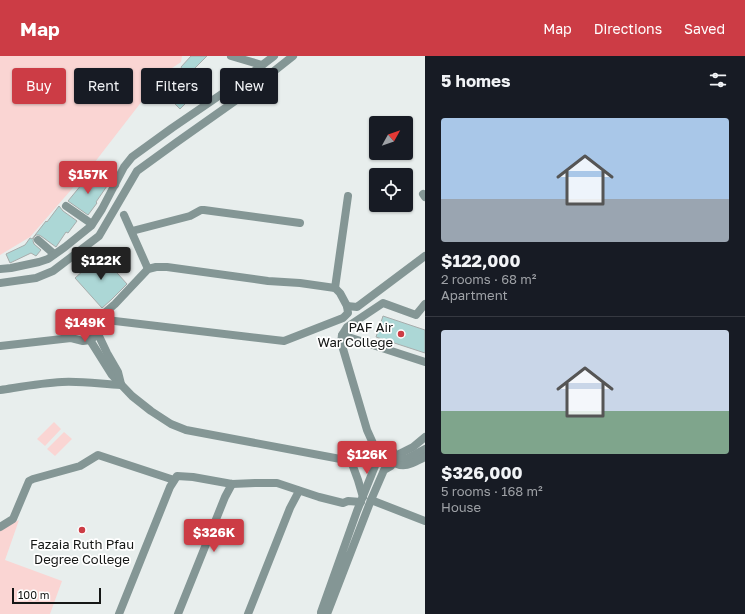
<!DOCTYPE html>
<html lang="en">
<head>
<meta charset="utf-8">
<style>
  :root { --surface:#171b24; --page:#242831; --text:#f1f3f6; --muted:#9ea1a6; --line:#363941; --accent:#cc3c45 }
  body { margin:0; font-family:"Golos Text",sans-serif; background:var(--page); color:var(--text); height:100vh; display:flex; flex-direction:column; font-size:15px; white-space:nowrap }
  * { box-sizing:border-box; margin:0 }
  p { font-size:13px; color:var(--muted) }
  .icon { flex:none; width:22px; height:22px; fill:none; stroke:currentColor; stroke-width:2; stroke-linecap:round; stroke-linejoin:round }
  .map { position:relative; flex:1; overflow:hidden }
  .panel { display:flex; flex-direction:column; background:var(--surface); width:320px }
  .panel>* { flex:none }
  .hud { position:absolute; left:12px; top:12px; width:353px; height:36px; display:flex; gap:8px }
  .needle { width:26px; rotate:50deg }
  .buttons { position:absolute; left:369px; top:60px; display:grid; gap:8px }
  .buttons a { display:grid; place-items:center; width:44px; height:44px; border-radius:4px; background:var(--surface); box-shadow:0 1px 3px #0004; font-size:20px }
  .scale { position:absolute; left:12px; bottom:10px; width:89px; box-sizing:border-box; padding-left:4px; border:2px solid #151716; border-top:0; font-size:11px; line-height:14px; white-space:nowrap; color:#151716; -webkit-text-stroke:3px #fff; paint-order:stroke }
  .price { position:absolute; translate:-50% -34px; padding:0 9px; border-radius:4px; background:var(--accent); color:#fff; font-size:13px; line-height:26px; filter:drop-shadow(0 1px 2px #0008) }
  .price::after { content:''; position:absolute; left:50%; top:24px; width:12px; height:9px; margin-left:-6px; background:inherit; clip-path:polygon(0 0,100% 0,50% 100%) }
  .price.active { background:#222; color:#fff }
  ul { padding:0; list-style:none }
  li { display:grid; align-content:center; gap:8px; height:212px; padding:0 16px }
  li+li { border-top:1px solid var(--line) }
  li span { display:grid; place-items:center; height:124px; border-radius:4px; color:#555 }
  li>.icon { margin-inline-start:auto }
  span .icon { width:72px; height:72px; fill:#fffc; stroke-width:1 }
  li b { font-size:17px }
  h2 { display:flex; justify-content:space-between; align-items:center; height:48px; padding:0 16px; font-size:17px }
  .tag { padding:0 14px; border-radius:4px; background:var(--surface); box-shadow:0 1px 3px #0004; font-size:14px; line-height:36px }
  .tag.active { background:var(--accent); color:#fff }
  header { display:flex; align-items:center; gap:24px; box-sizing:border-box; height:56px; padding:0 20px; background:var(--accent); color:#fff }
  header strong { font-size:19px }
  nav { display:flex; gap:22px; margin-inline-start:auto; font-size:14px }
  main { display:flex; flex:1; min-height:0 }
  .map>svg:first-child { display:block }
  .green { fill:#fad5d3 }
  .building { fill:#acd7d6; stroke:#a7acab }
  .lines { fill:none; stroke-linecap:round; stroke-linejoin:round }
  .minor { stroke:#849695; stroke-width:8 }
  .poi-dot { fill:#cc3c45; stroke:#fff; stroke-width:1.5 }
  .labels { text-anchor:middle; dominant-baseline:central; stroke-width:3.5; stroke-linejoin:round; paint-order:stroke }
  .poi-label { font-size:13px; fill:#151716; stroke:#fff; text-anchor:end }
</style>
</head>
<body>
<header>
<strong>Map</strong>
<nav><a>Map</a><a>Directions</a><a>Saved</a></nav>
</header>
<main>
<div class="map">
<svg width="425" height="558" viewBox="0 0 425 558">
  <rect width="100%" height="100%" fill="#e8eeed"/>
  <!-- green -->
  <g class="green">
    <path d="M0,0h182l-1,6 -18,12 -72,93 -61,70 -30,18z"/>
    <path d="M54,366l7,7 -16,17 -8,-7z"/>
    <path d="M64,376l8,7 -17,17 -8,-7z"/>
    <path d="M19,464l-14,40 57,21 -12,33h-50v-84z"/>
  </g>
  <!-- building -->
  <g class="building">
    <path d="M191,0h16l-23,23 13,13 -17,17 -19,-19 21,-21 -1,-2z"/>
    <path d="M91,117l2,4 14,9 -11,16 1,1 -9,12 -20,-14z"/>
    <path d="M59,150l4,5 14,10 -9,12 -2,-1 -10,15 -15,-11 -2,-1h-3l-2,2 -1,4 1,3 7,6 -5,6 -5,-3 -21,10 -4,-9 19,-9 5,-7 2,1 14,-18 1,1z"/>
    <path d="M101,199l26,29 -16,16 -9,8 -27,-30z"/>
    <path d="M383,260l42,14v23l-49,-16z"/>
  </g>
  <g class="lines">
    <!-- minor -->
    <g class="minor">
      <path d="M231,0l31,9"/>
      <path d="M96,116l19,13"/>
      <path d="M423,138l2,3"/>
      <path d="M66,150l26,18"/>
      <path d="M124,159l24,54"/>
      <path d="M132,175l58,-15 11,-6h3l96,13"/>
      <path d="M38,184l16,14"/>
      <path d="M0,213l11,-1 28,-6 9,-3 17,-12 26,-21 11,-17 22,-42 8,-10 40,-29 76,-52 26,-20"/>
      <path d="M0,227l36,-5 17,-7 46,-35 38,-65 40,-29 68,-48 48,-38"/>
      <path d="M335,232l13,-92"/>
      <path d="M347,250l10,1 68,-51"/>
      <path d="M98,263l186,22 59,-23 5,-5 -1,-7 -7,-13 -5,-5 -35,-5 -32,-2 -101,-14h-11l-8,2 -33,35 -21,18 -5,10 1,8 22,35 20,21 19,15 20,13 15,6 165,31 11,2 12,-4"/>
      <path d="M98,263l2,5 -2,10 9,19 11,19 3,12"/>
      <path d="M342,279l83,27"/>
      <path d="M0,290l71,-8 12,3 7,-1 8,-6"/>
      <path d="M0,334c20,-3 41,-7 62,-8 20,-1 39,2 59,3"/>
      <path d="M376,394l-9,-20 -26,-88 1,-7 5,-8 36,-24 33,12 9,-11"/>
      <path d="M395,400l18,-9 12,-10"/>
      <path d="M395,403l13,-1 17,-9"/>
      <path d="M351,405l7,19 5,17"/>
      <path d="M394,407c12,6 20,-1 31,-6"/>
      <path d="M371,444l54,21"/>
      <path d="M0,471l13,-8 16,-38 4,-2 47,-13 18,-11 76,25"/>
      <path d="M119,558l51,-127 7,-11 16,1 39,7 23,-1h22l42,14 24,6 5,-2 13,1"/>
      <path d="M178,558l47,-117 7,-13"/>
      <path d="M248,558l42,-106 9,-17"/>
      <path d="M321,558v-2l36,-101 18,-45c0,-4 -2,-9 -1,-13 5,-12 21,-8 21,6l-4,7 -7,4 -13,30 -44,114"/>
    </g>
  </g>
  <!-- markers -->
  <g class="poi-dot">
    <circle cx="401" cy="278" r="4"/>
    <circle cx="82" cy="474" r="4"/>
  </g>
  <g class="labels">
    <!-- poi labels -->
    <g class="poi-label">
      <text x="393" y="271">PAF Air<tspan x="393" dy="15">War College</tspan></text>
      <text x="82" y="488" text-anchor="middle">Fazaia Ruth Pfau<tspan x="82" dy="15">Degree College</tspan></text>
    </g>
  </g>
</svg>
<div class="buttons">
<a><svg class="needle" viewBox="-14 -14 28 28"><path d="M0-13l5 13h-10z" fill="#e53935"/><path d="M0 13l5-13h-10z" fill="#9ea1a6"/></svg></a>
<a><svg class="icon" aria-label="locate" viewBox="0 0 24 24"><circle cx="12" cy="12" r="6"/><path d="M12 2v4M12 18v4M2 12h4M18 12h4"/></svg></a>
</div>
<div class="scale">100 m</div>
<b class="price" style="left:88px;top:139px">$157K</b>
<b class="price active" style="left:101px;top:225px">$122K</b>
<b class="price" style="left:85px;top:287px">$149K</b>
<b class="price" style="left:367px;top:419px">$126K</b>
<b class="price" style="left:214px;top:497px">$326K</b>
<div class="hud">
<a class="tag active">Buy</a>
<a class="tag">Rent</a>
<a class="tag">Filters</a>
<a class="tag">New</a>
</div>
</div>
<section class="panel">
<h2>5 homes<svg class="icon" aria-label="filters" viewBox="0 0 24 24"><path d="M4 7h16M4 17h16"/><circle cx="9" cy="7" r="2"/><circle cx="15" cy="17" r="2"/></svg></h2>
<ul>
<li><span style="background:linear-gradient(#a9c7e8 65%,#9aa5b1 0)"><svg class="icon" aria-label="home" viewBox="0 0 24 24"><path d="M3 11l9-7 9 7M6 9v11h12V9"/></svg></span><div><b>$122,000</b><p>2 rooms · 68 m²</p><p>Apartment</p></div></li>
<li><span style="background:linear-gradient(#c9d6e8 65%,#7fa58c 0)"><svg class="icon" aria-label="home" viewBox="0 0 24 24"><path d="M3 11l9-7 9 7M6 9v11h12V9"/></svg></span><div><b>$326,000</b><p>5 rooms · 168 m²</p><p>House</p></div></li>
</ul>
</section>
</main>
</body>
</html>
